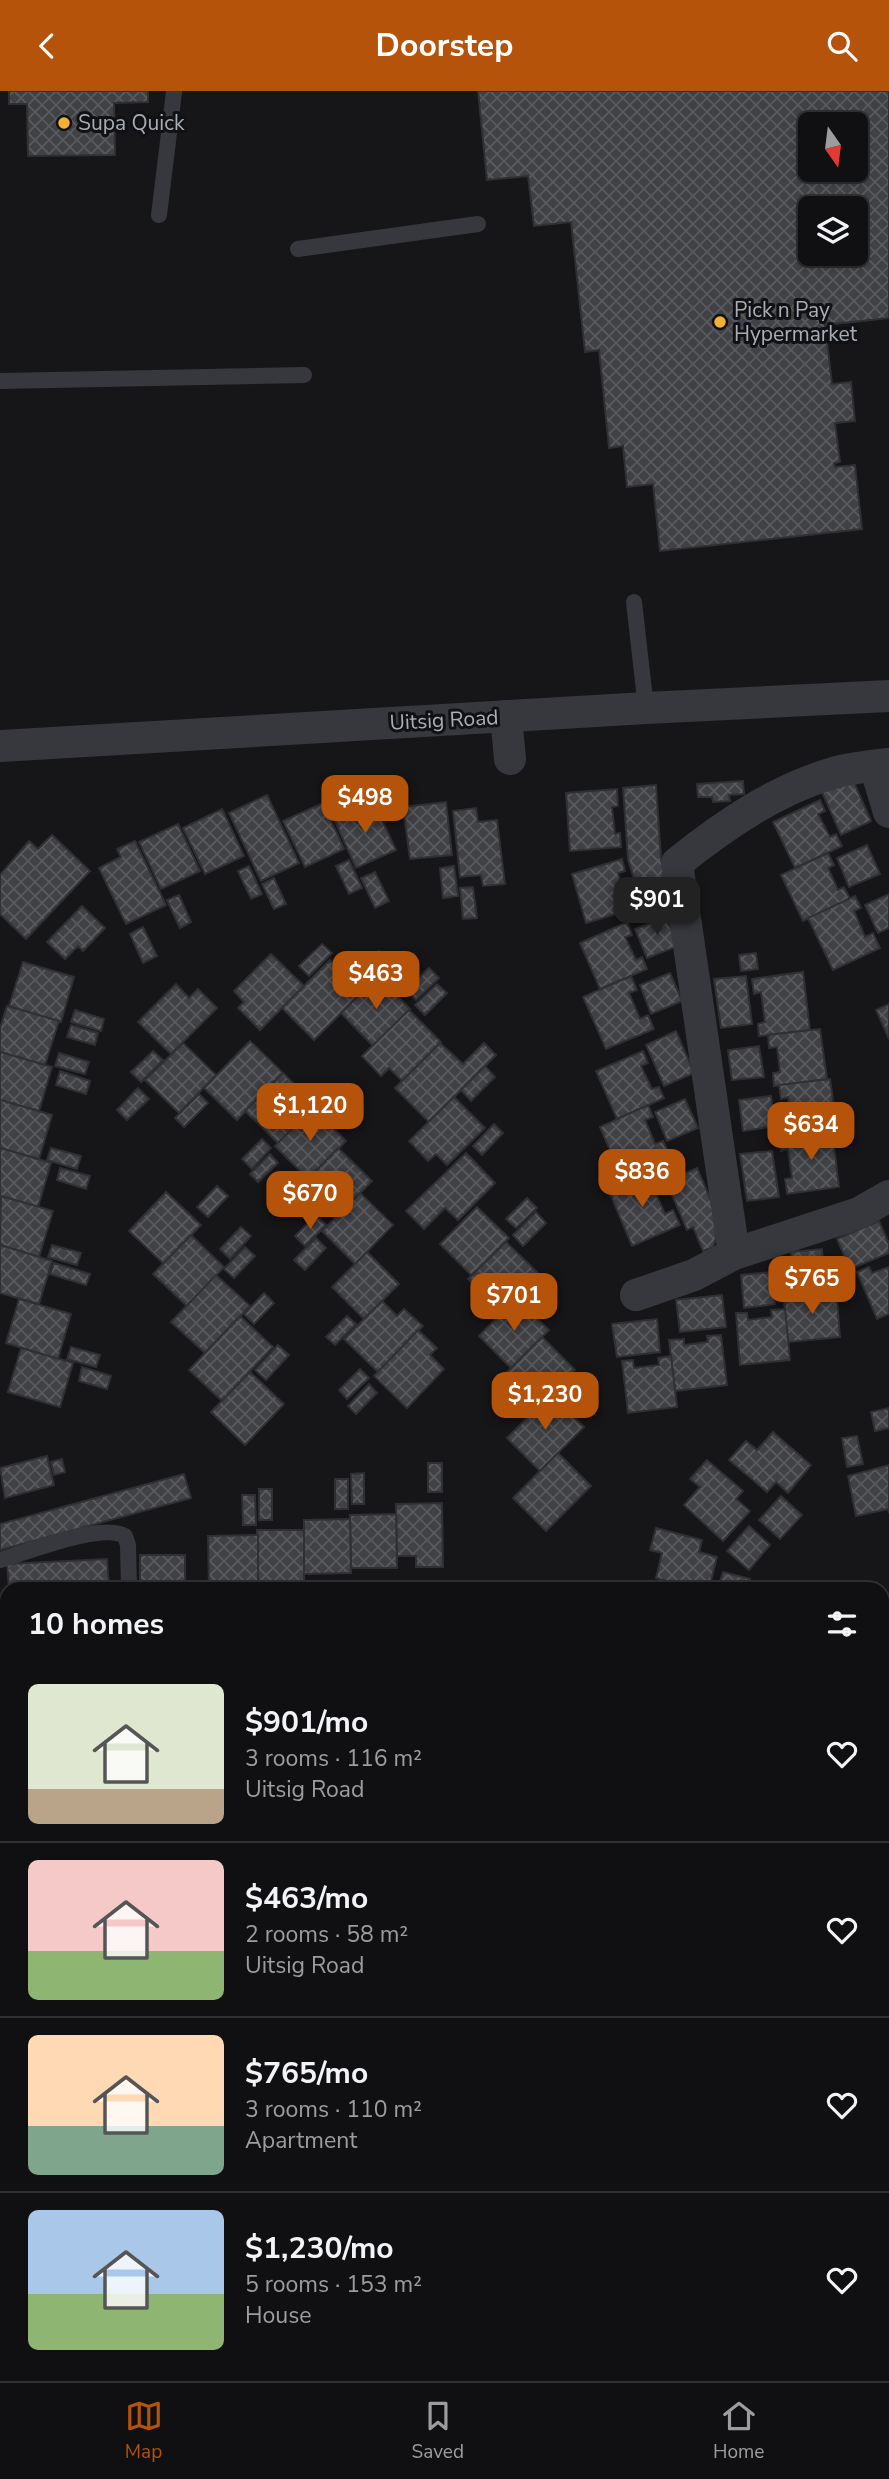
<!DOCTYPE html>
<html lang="en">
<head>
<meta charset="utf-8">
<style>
  :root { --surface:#101012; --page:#1e1e20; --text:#f1f3f6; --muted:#9c9d9f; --line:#303032; --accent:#b45309 }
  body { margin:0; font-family:"Nunito Sans",sans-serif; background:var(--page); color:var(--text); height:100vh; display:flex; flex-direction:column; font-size:26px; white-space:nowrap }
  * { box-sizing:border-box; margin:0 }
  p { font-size:23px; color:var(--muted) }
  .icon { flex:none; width:38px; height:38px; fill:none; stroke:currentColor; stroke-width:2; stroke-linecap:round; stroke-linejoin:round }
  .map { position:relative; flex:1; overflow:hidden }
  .side { position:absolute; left:0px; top:1491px; width:889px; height:800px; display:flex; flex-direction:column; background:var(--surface); border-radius:21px 21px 0 0; box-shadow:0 2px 5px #0004,0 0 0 2px var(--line) }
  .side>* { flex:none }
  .needle { width:46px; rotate:166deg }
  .tools { position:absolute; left:798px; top:21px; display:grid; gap:14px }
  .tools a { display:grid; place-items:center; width:70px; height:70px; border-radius:10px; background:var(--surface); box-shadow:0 2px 5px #0004,0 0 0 2px var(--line); font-size:35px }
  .price { position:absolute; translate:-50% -60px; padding:0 16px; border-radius:14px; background:var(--accent); color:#fff; font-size:23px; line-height:46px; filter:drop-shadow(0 2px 4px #0008) }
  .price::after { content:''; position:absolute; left:50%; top:42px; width:21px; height:16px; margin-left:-10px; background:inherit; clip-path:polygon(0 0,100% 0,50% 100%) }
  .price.on { background:#222; color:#fff }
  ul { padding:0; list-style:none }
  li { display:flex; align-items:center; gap:21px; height:175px; padding:0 28px }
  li+li { border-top:2px solid var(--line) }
  li span { display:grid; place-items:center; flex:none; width:196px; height:140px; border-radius:10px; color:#555 }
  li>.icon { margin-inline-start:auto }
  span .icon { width:84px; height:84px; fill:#fffc; stroke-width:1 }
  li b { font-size:30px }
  h2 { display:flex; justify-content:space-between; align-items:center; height:84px; padding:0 28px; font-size:30px }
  header { display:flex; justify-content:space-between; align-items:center; height:91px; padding:0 28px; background:var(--accent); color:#fff; font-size:32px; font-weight:700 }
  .tab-bar { display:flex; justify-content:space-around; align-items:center; height:98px; border-top:2px solid var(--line); background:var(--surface); font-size:19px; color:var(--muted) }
  .tab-bar a { display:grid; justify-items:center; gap:4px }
  .tab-bar .on { color:var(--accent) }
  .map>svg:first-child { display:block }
  .building { fill:url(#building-cross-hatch); stroke:#303034; stroke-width:2; fill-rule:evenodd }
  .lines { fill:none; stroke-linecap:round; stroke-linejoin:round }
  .lane { stroke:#37383d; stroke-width:16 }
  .street { stroke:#37383d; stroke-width:32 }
  .poi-dot { fill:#f2b134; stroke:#111113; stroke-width:2.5 }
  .labels { text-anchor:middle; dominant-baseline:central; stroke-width:6; stroke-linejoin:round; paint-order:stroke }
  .poi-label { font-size:21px; fill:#a8adb8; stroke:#111113; text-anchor:start }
  .street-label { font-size:21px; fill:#a8adb8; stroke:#111113 }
</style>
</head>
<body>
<header><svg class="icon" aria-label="back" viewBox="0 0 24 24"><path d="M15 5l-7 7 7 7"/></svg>Doorstep<svg class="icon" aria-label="search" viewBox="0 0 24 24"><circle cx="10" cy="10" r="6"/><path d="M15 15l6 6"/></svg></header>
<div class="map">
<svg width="889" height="2290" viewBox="0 0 889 2290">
  <defs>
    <pattern id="building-cross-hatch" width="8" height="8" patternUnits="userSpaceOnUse" patternTransform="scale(1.75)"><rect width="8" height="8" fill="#404145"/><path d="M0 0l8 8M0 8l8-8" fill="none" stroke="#595a5e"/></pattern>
  </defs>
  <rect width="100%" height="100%" fill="#161618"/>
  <!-- building -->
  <g class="building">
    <path d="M9,0h139v11l-34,1 1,52 -87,1 -1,-52h-18z"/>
    <path d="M478,0h411v227l-64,7 7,59 19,-2 4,39 -20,2 5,39 -6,1 1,4 20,-2 7,64 -202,22 -7,-67 -26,3 -4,-41 -14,2 -10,-98 -14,2 -14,-130 -37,4 -6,-50 -41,4zM810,33h46v46h-46zM810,117h46v46h-46z"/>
    <path d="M852,687l19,43 -30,14 -19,-43z"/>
    <path d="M743,690l1,13 -15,1 1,6 -17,1 -1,-5h-14l-1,-13z"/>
    <path d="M656,694l5,74 12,42 -30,9 -15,-51 -5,-71z"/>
    <path d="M617,698l1,17 -6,1 3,27 5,-1 1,14 -51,4 -4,-58z"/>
    <path d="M267,704l32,68 -38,18 -32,-68z"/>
    <path d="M820,709l5,11 -7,3 12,23 6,-3 6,12 -47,22 -22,-46z"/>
    <path d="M373,710l23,49 -40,18 -22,-49z"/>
    <path d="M446,711l6,53 -42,4 -7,-52z"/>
    <path d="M323,712l21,46 -39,18 -22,-46z"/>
    <path d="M476,717l2,14 19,-2 8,64 -22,2 -2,-11 -21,2 -7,-66z"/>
    <path d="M222,718l22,47 -39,18 -22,-46z"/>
    <path d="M178,733l22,47 -39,18 -22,-47z"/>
    <path d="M52,744l38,36 -64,68 -26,-25v-39l29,-34 9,8z"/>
    <path d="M135,750l31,64 -40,19 -27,-56 22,-11 -4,-8z"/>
    <path d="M867,754l13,29 -31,13 -12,-29z"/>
    <path d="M828,762l6,12 -6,3 10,22 6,-3 6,12 -47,22 -22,-46z"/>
    <path d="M622,768l3,12 -7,2 7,24 7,-2 4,13 -50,15 -14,-49z"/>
    <path d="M349,769l13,28 -13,6 -13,-28z"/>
    <path d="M249,775l13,28 -11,5 -13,-28z"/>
    <path d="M454,775l4,30 -15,2 -3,-30z"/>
    <path d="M375,781l14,29 -14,7 -14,-30z"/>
    <path d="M274,787l12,26 -12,5 -12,-25z"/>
    <path d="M473,796l4,31 -14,1 -3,-31z"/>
    <path d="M889,803v34l-11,5 -13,-28z"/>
    <path d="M179,804l12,27 -11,6 -13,-28z"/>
    <path d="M855,805l6,12 -7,3 11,26 8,-4 7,15 -47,22 -25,-52z"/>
    <path d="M82,815l23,22 -22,23 -5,-5 -13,13 -18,-17z"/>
    <path d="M666,826l12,29 -31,12 -12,-29z"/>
    <path d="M627,831l5,13 -7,2 11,23 6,-3 5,12 -47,20 -20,-46z"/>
    <path d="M143,836l14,29 -14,7 -13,-29z"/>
    <path d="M322,853l10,9 -23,23 -10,-10z"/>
    <path d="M379,860l10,10 -26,26 -10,-10z"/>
    <path d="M756,862l2,16 -17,2 -2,-16z"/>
    <path d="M271,863l33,32 -44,44 -22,-22 6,-6 -10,-11z"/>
    <path d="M330,869l32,32 -48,48 -32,-32z"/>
    <path d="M23,871l51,15 -13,45 -52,-16z"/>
    <path d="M429,877l10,10 -23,22 -10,-10z"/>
    <path d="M803,881l7,58 -51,6 -1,-12 7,-2 -4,-30 -7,2 -2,-15z"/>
    <path d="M670,882l12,28 -31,13 -11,-29z"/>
    <path d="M378,885l32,33 -37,37 -32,-33z"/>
    <path d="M631,885l6,14 -8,3 11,26 8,-4 6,14 -48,20 -23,-52z"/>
    <path d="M746,885l6,48 -31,4 -7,-49z"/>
    <path d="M176,893l13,14 9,-9 19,19 -46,46 -33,-32z"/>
    <path d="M437,893l10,9 -22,22 -10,-10z"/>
    <path d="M889,913v35l-13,-29z"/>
    <path d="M7,915l52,15 -14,44 -45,-13v-24z"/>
    <path d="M75,919l29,9 -3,12 -30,-9z"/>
    <path d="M409,919l32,32 -39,39 -13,-13 -8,8 -19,-20z"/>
    <path d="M71,934l27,8 -3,12 -28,-8z"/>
    <path d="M820,938l7,50 -53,7 -1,-13 7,-1 -3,-25 -8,1 -1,-13z"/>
    <path d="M676,940l18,42 -30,13 -18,-41z"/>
    <path d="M250,950l33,32 -46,47 -33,-32z"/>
    <path d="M183,952l33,32 -37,38 -34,-33z"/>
    <path d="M440,952l23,21 21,-21 12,12 -67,67 -34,-34z"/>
    <path d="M759,955l5,31 -32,3 -4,-30z"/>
    <path d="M153,960l10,9 -22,22 -10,-10z"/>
    <path d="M643,960l5,12 -7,3 11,23 7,-2 5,11 -47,21 -21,-48z"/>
    <path d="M0,961l52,15 -13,44 -39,-11z"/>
    <path d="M59,962l30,9 -4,12 -30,-8z"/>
    <path d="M485,975l10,11 -24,24 -10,-11z"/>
    <path d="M60,980l30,10 -4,13 -30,-9z"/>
    <path d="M283,982l33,32 -38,38 -33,-32z"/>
    <path d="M830,988l7,50 -52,7 -2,-13 8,-2 -3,-24 -7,2 -2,-14z"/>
    <path d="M138,997l11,11 -22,21 -10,-10z"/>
    <path d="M199,1003l9,9 -24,24 -9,-9z"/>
    <path d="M771,1005l4,30 -32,5 -4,-31z"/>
    <path d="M454,1006l31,31 -38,37 -11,-11 -8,7 -19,-20z"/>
    <path d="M685,1008l13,29 -31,13 -12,-29z"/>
    <path d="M0,1009l52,15 -13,44 -39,-11z"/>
    <path d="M648,1014l5,12 -8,3 10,24 8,-3 5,10 -49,21 -19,-45z"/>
    <path d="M313,1017l33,33 -38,38 -33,-33z"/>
    <path d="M494,1033l9,9 -21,22 -9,-9z"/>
    <path d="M832,1039l7,57 -52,7 -2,-15 7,-1 -4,-29 -7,2 -1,-14z"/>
    <path d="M262,1048l9,9 -19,21 -10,-10z"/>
    <path d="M0,1057l51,15 -13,44 -38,-11z"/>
    <path d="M51,1057l30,8 -4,13 -30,-9z"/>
    <path d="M338,1057l34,33 -37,37 -34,-32z"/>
    <path d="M772,1060l7,46 -32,4 -7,-47z"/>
    <path d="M466,1062l29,30 -37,37 -13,-12 -21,21 -18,-18z"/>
    <path d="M270,1063l8,9 -20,19 -8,-8z"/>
    <path d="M60,1077l30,8 -4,13 -29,-9z"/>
    <path d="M697,1077l18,42 1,28 -3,9 -10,4 -10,-24 -6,3 -21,-49z"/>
    <path d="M656,1079l6,13 -9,4 12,27 8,-4 7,15 -48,21 -23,-55z"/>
    <path d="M217,1095l11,10 -20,21 -11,-10z"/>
    <path d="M166,1101l35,33 -37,39 -35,-33z"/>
    <path d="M360,1102l33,32 -38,39 -33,-33z"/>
    <path d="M1,1105l52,15 -14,46 -39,-12z"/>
    <path d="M527,1107l10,10 -21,20 -10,-9z"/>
    <path d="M477,1116l32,31 -37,38 -32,-32z"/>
    <path d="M536,1121l10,11 -23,23 -10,-11z"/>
    <path d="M316,1124l10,10 -21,21 -10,-10z"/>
    <path d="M879,1130l10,23v9l-39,16 -13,-30z"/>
    <path d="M241,1136l10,9 -21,23 -10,-10z"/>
    <path d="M191,1144l33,32 -37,39 -34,-32z"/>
    <path d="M316,1147l10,10 -21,22 -11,-10z"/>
    <path d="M506,1151l34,33 -38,38 -34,-34z"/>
    <path d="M0,1154l52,16 -13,43 -39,-11z"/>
    <path d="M52,1154l29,8 -4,12 -29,-8z"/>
    <path d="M245,1156l10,9 -21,22 -10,-9z"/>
    <path d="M822,1158l3,33 -31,3 -3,-33z"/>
    <path d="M367,1161l32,32 -35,35 -32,-32z"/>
    <path d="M54,1172l36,11 -4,11 -36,-11z"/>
    <path d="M869,1176l3,6 17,-6v47l-12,5 -20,-47z"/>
    <path d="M772,1181l3,32 -31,4 -3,-33z"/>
    <path d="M216,1184l34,31 -45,47 -34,-31z"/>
    <path d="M836,1195l4,51 -52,5 -5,-51 14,-2 1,9 24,-3v-8z"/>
    <path d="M264,1202l10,10 -20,21 -10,-10z"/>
    <path d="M722,1204l4,32 -46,5 -4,-32z"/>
    <path d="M516,1207l33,32 -38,38 -32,-32z"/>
    <path d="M19,1208l52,15 -13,45 -52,-16z"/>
    <path d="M382,1210l15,15 7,-7 19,17 -45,46 -34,-33z"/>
    <path d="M785,1218l5,51 -50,5 -4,-52h11l1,7 24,-3 -1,-7z"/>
    <path d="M240,1225l33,31 -51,54 -33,-31z"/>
    <path d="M347,1225l9,8 -21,21 -9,-8z"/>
    <path d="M657,1228l3,33 -43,5 -5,-33z"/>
    <path d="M418,1239l19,18 -7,7 14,14 -37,39 -33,-32z"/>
    <path d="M721,1244l6,50 -52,6 -6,-51 15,-1v6l24,-3 -1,-6z"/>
    <path d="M542,1246l33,33 -46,46 -33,-33z"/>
    <path d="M278,1254l11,10 -23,25 -11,-10z"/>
    <path d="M71,1256l29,8 -4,12 -29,-8z"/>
    <path d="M21,1257l52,15 -13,44 -52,-15z"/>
    <path d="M671,1265l6,51 -49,6 -6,-52 11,-1 1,8 25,-3 -1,-7z"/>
    <path d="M82,1276l29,9 -4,13 -28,-8z"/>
    <path d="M360,1278l9,9 -22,21 -8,-9z"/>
    <path d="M250,1281l34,32 -39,41 -34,-33z"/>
    <path d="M369,1293l8,9 -21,21 -8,-8z"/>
    <path d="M551,1303l33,33 -44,44 -33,-33z"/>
    <path d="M889,1317v20l-14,3 -4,-19z"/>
    <path d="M773,1341l38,33 -23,28 -12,-11 -9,10 -38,-32 17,-19 11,9z"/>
    <path d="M857,1345l6,28 -16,3 -5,-29z"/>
    <path d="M558,1362l33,33 -45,45 -33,-33z"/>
    <path d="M47,1365l7,29 -49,13 -5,-30z"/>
    <path d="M62,1368l3,13 -11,3 -3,-13z"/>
    <path d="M707,1369l36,31 -7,8 14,12 -27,30 -39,-36 16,-18 -10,-8z"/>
    <rect x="428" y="1372" width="14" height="29"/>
    <path d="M889,1374v48l-1,-4 -32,7 -8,-40z"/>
    <path d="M364,1382v31h-12l-1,-30z"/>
    <path d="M184,1383l7,24 -191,52v-26z"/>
    <rect x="335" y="1388" width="13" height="30"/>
    <rect x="259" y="1398" width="13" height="31"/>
    <path d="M242,1404h13l1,30h-13z"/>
    <path d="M781,1405l21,19 -22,24 -21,-19z"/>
    <path d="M442,1412l1,64h-27v-11h-19l-1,-52z"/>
    <path d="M396,1423l1,54h-46l-1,-53z"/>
    <path d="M350,1428l1,54 -47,1v-54z"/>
    <path d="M749,1435l21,19 -21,25 -22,-19z"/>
    <path d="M656,1437l46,12 -3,12 18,5 -8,32h-11l-42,-11 6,-25 -12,-3z"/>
    <path d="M257,1439h47v53l-46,1z"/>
    <path d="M258,1444v52l-49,1 -1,-52z"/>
    <rect x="140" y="1464" width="45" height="34"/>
    <path d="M107,1468l2,30h-100l-2,-25z"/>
    <path d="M723,1481l27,7 -2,10h-30z"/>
    <path d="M889,1579v54l-7,-6v-40z"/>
    <path d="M882,1639l7,5v21l-7,8z"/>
    <rect x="3" y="2057" width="4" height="45"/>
    <path d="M3,2102h4v47h-3z"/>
    <path d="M5,2226h2v58h22v6h-24z"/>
    <rect x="107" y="2284" width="13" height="6"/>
    <rect x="246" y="2284" width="30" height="6"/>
    <rect x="392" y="2284" width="17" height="6"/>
    <path d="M456,2284h18l4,6h-18z"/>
    <path d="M474,2284h55l4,6h-55z"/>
    <path d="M529,2284h43l-10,6h-29z"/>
    <path d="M743,2284h61v6h-60z"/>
    <path d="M812,2284h44l1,6h-44z"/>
  </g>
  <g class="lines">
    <!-- lane -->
    <g class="lane">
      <path d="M159,124l15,-123"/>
      <path d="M298,158l180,-25"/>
      <path d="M0,290l304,-6"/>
      <path d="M634,511l12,106"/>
      <path d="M0,1469c28,-8 102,-38 125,-24l3,9 1,44"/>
      <path d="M0,1783l7,-2"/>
    </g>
    <!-- street -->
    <g class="street">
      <path d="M506,625l4,43"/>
      <path d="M0,655l646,-38 243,-12"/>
      <path d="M875,675l14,46"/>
      <path d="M734,1163l-57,-391c46,-37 97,-72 153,-89 19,-6 40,-8 59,-10"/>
      <path d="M636,1204l58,-20 40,-21 125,-41 30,-17"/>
    </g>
  </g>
  <!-- markers -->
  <g class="poi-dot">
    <circle cx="64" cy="32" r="7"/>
    <circle cx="720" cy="231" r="7"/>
  </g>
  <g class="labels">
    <!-- poi labels -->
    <g class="poi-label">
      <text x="78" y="32">Supa Quick</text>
      <text x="734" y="219">Pick n Pay<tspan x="734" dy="24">Hypermarket</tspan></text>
    </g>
    <!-- street labels -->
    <g class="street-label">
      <text transform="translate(444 629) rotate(-3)">Uitsig Road</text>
    </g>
  </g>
</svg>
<div class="tools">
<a><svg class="needle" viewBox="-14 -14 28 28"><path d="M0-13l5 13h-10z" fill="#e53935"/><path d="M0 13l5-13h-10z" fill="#9c9d9f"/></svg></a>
<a><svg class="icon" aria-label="layers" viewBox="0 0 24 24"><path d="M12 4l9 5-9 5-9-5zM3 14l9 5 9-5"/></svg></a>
</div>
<b class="price" style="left:365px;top:744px">$498</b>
<b class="price on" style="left:657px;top:846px">$901</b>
<b class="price" style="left:376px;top:920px">$463</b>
<b class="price" style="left:310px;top:1052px">$1,120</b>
<b class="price" style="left:811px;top:1071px">$634</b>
<b class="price" style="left:642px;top:1118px">$836</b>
<b class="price" style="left:310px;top:1140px">$670</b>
<b class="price" style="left:812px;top:1225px">$765</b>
<b class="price" style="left:514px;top:1242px">$701</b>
<b class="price" style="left:545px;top:1341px">$1,230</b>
<section class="side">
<h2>10 homes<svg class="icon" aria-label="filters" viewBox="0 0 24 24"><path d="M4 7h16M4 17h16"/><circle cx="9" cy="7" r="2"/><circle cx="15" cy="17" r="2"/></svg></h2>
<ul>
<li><span style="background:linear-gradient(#dfe7d0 75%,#b9a48a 0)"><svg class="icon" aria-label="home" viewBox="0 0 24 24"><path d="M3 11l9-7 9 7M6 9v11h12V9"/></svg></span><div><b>$901/mo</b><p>3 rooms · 116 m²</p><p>Uitsig Road</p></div><svg class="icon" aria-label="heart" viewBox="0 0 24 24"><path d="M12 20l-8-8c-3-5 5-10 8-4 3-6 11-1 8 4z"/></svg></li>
<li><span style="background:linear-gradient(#f6c9c9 65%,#8fb573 0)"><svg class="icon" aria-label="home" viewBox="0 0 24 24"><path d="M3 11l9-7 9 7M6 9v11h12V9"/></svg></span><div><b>$463/mo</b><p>2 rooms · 58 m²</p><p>Uitsig Road</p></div><svg class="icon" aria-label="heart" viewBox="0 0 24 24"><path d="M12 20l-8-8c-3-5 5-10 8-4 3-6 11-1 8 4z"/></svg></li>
<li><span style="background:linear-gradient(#ffd9b3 65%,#7fa58c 0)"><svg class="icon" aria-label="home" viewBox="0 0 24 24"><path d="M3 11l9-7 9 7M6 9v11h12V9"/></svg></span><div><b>$765/mo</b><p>3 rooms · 110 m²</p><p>Apartment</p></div><svg class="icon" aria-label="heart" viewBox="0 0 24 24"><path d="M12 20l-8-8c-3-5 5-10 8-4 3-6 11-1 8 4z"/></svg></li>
<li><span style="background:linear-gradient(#a9c7e8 60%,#8fb573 0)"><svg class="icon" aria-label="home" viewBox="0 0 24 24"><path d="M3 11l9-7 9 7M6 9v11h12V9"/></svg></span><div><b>$1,230/mo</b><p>5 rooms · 153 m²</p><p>House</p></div><svg class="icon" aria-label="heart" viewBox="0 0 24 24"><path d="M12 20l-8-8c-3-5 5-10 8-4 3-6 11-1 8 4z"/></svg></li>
</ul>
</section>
</div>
<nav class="tab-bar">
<a class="on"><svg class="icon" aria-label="map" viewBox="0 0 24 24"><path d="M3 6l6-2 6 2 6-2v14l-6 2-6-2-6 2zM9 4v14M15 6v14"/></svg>Map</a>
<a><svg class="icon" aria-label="saved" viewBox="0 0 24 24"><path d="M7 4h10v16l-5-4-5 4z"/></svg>Saved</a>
<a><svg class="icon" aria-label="home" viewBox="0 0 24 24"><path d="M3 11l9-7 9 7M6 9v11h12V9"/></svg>Home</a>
</nav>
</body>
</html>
